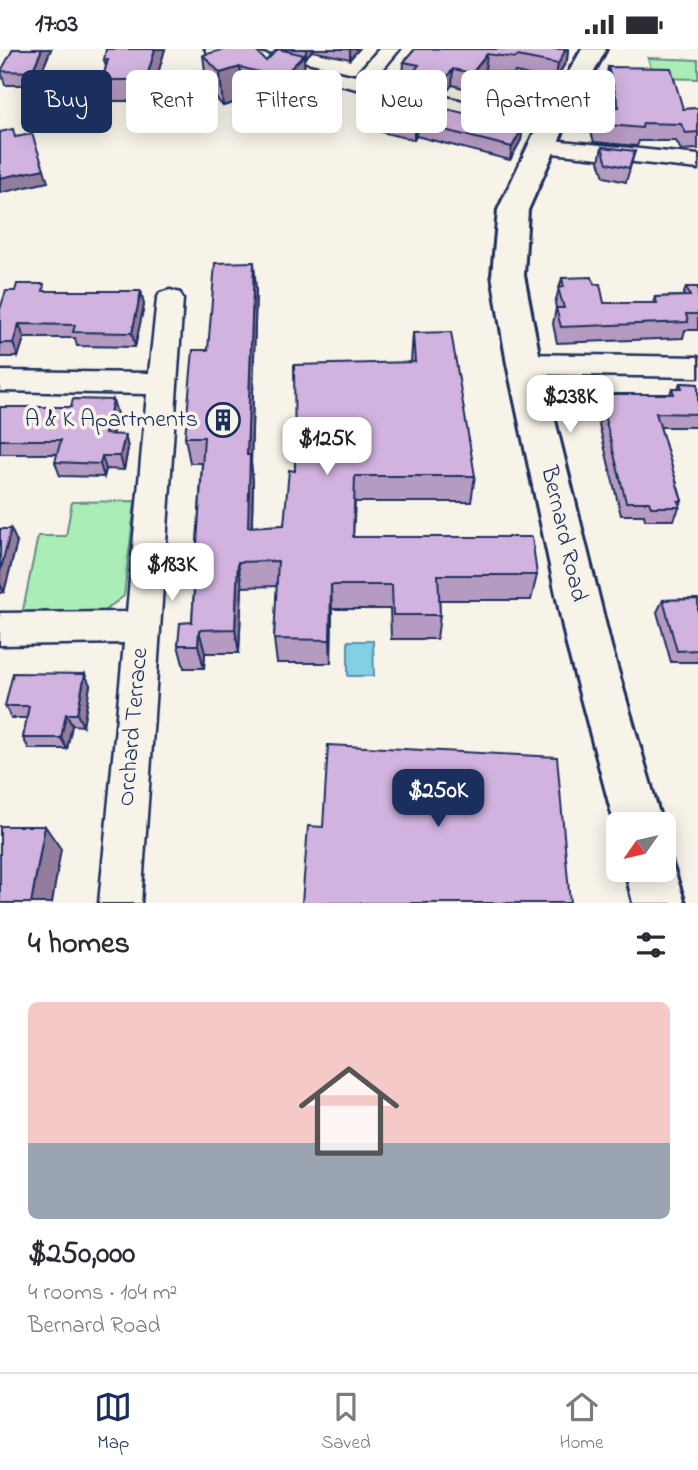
<!DOCTYPE html>
<html lang="en">
<head>
<meta charset="utf-8">
<style>
  :root { --surface:#fff; --page:#f7f7f7; --text:#2b2b33; --muted:#7c7c81; --line:#e1e1e2; --accent:#1b2f5e }
  body { margin:0; font-family:"Indie Flower",sans-serif; background:var(--page); color:var(--text); height:100vh; display:flex; flex-direction:column; font-size:26px; white-space:nowrap }
  * { box-sizing:border-box; margin:0 }
  p { font-size:23px; color:var(--muted) }
  .icon { flex:none; width:38px; height:38px; fill:none; stroke:currentColor; stroke-width:2; stroke-linecap:round; stroke-linejoin:round }
  .map { position:relative; height:854px; overflow:hidden }
  .side { display:flex; flex-direction:column; background:var(--surface); flex:1 }
  .side>* { flex:none }
  .top-card { position:absolute; left:21px; top:21px; width:656px; height:63px; display:flex; gap:14px }
  .needle { width:46px; rotate:236deg }
  .controls { position:absolute; left:606px; top:763px; display:grid; gap:14px }
  .controls a { display:grid; place-items:center; width:70px; height:70px; border-radius:10px; background:var(--surface); box-shadow:0 4px 18px #0003; font-size:35px }
  .price { position:absolute; translate:-50% -60px; padding:0 16px; border-radius:14px; background:#fff; color:#222; font-size:23px; line-height:46px; filter:drop-shadow(0 2px 4px #0008) }
  .price::after { content:''; position:absolute; left:50%; top:42px; width:21px; height:16px; margin-left:-10px; background:inherit; clip-path:polygon(0 0,100% 0,50% 100%) }
  .price.on { background:var(--accent); color:#fff }
  ul { padding:0; list-style:none }
  li { display:grid; align-content:center; gap:14px; height:371px; padding:0 28px }
  li span { display:grid; place-items:center; height:217px; border-radius:10px; color:#555 }
  li>.icon { margin-inline-start:auto }
  span .icon { width:126px; height:126px; fill:#fffc; stroke-width:1 }
  li b { font-size:30px }
  h2 { display:flex; justify-content:space-between; align-items:center; height:84px; padding:0 28px; font-size:30px }
  .pill { padding:0 24px; border-radius:10px; background:var(--surface); box-shadow:0 4px 18px #0003; font-size:24px; line-height:63px }
  .pill.on { background:var(--accent); color:#fff }
  .status { display:flex; justify-content:space-between; align-items:center; height:49px; padding:0 35px; background:var(--surface); direction:ltr }
  .status svg { height:19px; fill:currentColor }
  .tab-bar { display:flex; justify-content:space-around; align-items:center; height:98px; border-top:2px solid var(--line); background:var(--surface); font-size:19px; color:var(--muted) }
  .tab-bar a { display:grid; justify-items:center; gap:4px }
  .tab-bar .on { color:var(--accent) }
  .map>svg:first-child { display:block }
  .green { fill:#abedb7; stroke:#638e8a; stroke-width:2 }
  .water { fill:#83cfe3; stroke:#598fae; stroke-width:2 }
  .lines { fill:none; stroke-linecap:round; stroke-linejoin:round }
  .minor-casing { stroke:#1b2f5e; stroke-width:5 }
  .major-casing { stroke:#1b2f5e; stroke-width:6 }
  .minor { fill:#f7f3e8; fill-rule:evenodd }
  .major { fill:#f7f3e8; fill-rule:evenodd }
  .wall { fill:#b59ac1; stroke:#1b2f5e; stroke-width:2 }
  .shaded-wall { fill:#937d9d; stroke:#1b2f5e; stroke-width:2 }
  .building { fill:#d2b3e0; stroke:#1b2f5e; stroke-width:2 }
  .labels { text-anchor:middle; dominant-baseline:central; stroke-width:7; stroke-linejoin:round; paint-order:stroke }
  .poi-label { font-size:24px; fill:#1b2f5e; stroke:#f7f3e8; text-anchor:end }
  .street-label { font-size:24px; fill:#1b2f5e; stroke:#f7f3e8 }
</style>
</head>
<body>
<div class="status"><b>17:03</b><svg viewBox="0 0 49 12"><path d="M0 12V9h3v3zM5 12V6h3v6zM10 12V3h3v9zM15 12V0h3v12zM26 1h20v11H26zM47 4h2v5h-2z"/></svg></div>
<div class="map">
<svg width="698" height="854" viewBox="0 0 698 854">
  <rect width="100%" height="100%" fill="#f7f3e8"/>
  <filter id="ink" filterUnits="userSpaceOnUse"><feTurbulence type="fractalNoise" baseFrequency=".0143" numOctaves="2"/><feDisplacementMap in="SourceGraphic" scale="14" xChannelSelector="R" yChannelSelector="G"/><feConvolveMatrix kernelMatrix="1 2 1 2 8 2 1 2 1" color-interpolation-filters="sRGB"/></filter>
  <g filter="url(#ink)">
    <!-- green -->
    <g class="green">
      <path d="M648,9l50,2v19l-44,-1z"/>
      <path d="M135,452l-11,95 -28,21 -75,3 17,-84h28l6,-34z"/>
    </g>
    <!-- water -->
    <path class="water" d="M348,592h25l1,35h-26z"/>
    <g class="lines">
      <!-- minor casing -->
      <g class="minor-casing">
        <g id="minor">
          <path d="M205,0h36l114,27 24,-27h21l-26,31 131,31 3,5 -3,5 -8,2 -289,-70z"/>
          <path d="M542,90l156,16v14l-164,-18 -3,-5 3,-5z"/>
          <path d="M170,241l10,3 3,6 -42,604h-42l25,-260 -124,2v-32l127,-1 20,-218 -147,-3v-20l149,2 8,-74 3,-6z"/>
          <path d="M524,305l174,3v20l-174,-3 -10,-3 -4,-7 4,-7z"/>
        </g>
      </g>
      <!-- major casing -->
      <g class="major-casing">
        <g id="major">
          <path d="M582,0h24l-42,80 -36,81 -4,65 17,89 70,282 51,178h-44v13l-51,-191 -60,-282 -15,-89 6,-65 38,-81z"/>
          <path d="M663,801l5,2 17,51h-52l-8,-33h38z"/>
        </g>
      </g>
      <!-- minor -->
      <use href="#minor" class="minor"/>
      <!-- major -->
      <use href="#major" class="major"/>
    </g>
    <!-- wall -->
    <g class="wall">
      <path d="M51,0l-15,36h-31l-4,-14z"/>
      <path d="M165,0l-15,52h-43l-5,-21 4,-13 -2,-7z"/>
      <path d="M277,0h82l-9,10 -38,-8 -6,6 -2,-1 1,32 -19,20v4l-43,-12 -20,6 -16,-18 -4,-33 63,6z"/>
      <path d="M415,0h153l-1,11 -12,21 -40,-9 -1,3 -29,-5 -15,20 -18,-5 -7,9 -31,-7 1,-6 -12,-3 1,-16z"/>
      <path d="M608,18l75,42 15,-1v41l-17,1 -5,-9h-37l-2,5 -43,-4 -5,-17 4,-18h18l-6,-23z"/>
      <path d="M435,48l-1,10 89,20 -2,13 -11,20 -94,-24 -2,4 -33,-8 1,-14z"/>
      <path d="M602,98l33,4 -9,31 -22,-5 -5,-16z"/>
      <path d="M562,229l32,6 10,19h49l2,-6 28,-1 3,-9h12v43h-13l-2,8 -126,5 -4,-19 3,-16 -1,-5z"/>
      <path d="M256,240l-5,174 2,18 -1,46 32,-2 11,-54 116,-109 2,-29 62,143 -4,26h-116l-2,35 184,38 -6,25h-92l1,15 -3,24h-46l-1,-30h-58l-1,54h-54l-3,-24 3,-53 -35,1 -3,66h-34l-1,15h-20l-6,-23 14,-23 10,-159h-12l-5,-26 23,-87z"/>
      <path d="M46,242h95l3,14 -9,42 -58,-1 -2,-8h-51l-6,19h-18v-48z"/>
      <path d="M680,334l18,1v43h-38l22,74 -8,19h-29l-1,-5h-23l-26,-107 4,-14h71l2,-6h6z"/>
      <path d="M0,358l117,6 -5,22h13l3,13 -4,22 -18,-1 -2,8 -44,-1 -5,-14 3,-8h-58z"/>
      <path d="M0,480l17,13 -13,50 -4,1z"/>
      <path d="M698,550v63h-27l-14,-50 6,-12z"/>
      <path d="M90,636l-7,41 -11,-1 -5,24h-38l-6,-11 4,-20h-16l-6,-12z"/>
    </g>
    <!-- shaded-wall -->
    <g class="shaded-wall">
      <path d="M42,0h9l-15,36 -4,-13z"/>
      <path d="M155,0h10l-15,52 -4,-21z"/>
      <path d="M306,0h6v2l-6,6z"/>
      <path d="M350,0h9l-9,10z"/>
      <path d="M563,0h5l-1,11 -12,21 3,-17z"/>
      <path d="M487,5l-2,16 -15,20 2,-17z"/>
      <path d="M304,6l1,33 -19,20 -2,-29 -2,-2z"/>
      <path d="M240,18l3,33 -20,6 -3,-33z"/>
      <path d="M453,20l-1,16 -7,9 2,-17z"/>
      <path d="M435,48l-1,13 -5,-5z"/>
      <path d="M417,74l-1,13 -2,4v-14z"/>
      <path d="M523,78l-2,13 -11,20 2,-13z"/>
      <path d="M44,120l4,13 -48,11v-15z"/>
      <path d="M254,213l2,27 -5,174 2,18 -2,71 -3,-25 -1,-72z"/>
      <path d="M141,242l3,14 -9,42 -3,-14z"/>
      <path d="M19,275l5,14 -6,19 -5,-14z"/>
      <path d="M113,351l4,13 -8,35 -4,-14z"/>
      <path d="M125,386l3,13 -4,22 -4,-14z"/>
      <path d="M102,407l4,13 -2,8 -4,-13z"/>
      <path d="M11,480l6,13 -13,50 -4,-8v-12z"/>
      <path d="M238,513l4,25 -3,66 -4,-24z"/>
      <path d="M331,536l1,24 -1,54 -1,-23z"/>
      <path d="M199,581l6,23 -1,15 -6,-23z"/>
      <path d="M85,625l5,11 -7,41 -6,-12z"/>
      <path d="M66,665l6,11 -5,24 -6,-11z"/>
      <path d="M45,777l16,23 -9,54h-21z"/>
    </g>
    <!-- building -->
    <g class="building">
      <path d="M13,0h29l-10,23 -31,-1z"/>
      <path d="M106,0h49l-9,31h-44l6,-20h-4z"/>
      <path d="M226,0h28l12,12 12,-12 26,6 -22,22 2,2 -44,-12 -20,6 -17,-18z"/>
      <path d="M415,0h151l-8,15 -41,-8 -1,2 -29,-4 -15,19 -19,-4 -6,8 -32,-7 4,-5 -15,-3z"/>
      <path d="M608,18l63,1 12,41 15,-1v24l-12,1 -5,-9 -38,-1 -1,5 -44,-4 -5,-17h26z"/>
      <path d="M403,40l32,8 -6,8 94,22 -11,20 -95,-24 -3,3 -32,-8z"/>
      <path d="M13,80l2,8 17,-3 12,35 -44,9v-46z"/>
      <path d="M602,98l33,4 -6,17 -22,-5z"/>
      <path d="M254,213l-7,193h3l-2,72 36,-2 5,-55 6,1 -1,-106 121,-3 -2,-29 38,-1 24,144h-120l-2,61h179l5,38h-99l2,40h-47l-1,-30h-61l-1,55 -56,-1 4,-78 -40,1 -3,67 -36,1 -1,15h-20l2,-22 12,-1 12,-185h-19l8,-87h15l7,-87z"/>
      <path d="M592,228l2,7h6l4,19h53l-2,-6 35,-1 -4,-9h12v27h-12l2,8 -127,5 -5,-19h8l-6,-20 6,-1 -2,-9z"/>
      <path d="M17,235h27l-1,7h98l-9,42 -59,-1 2,-7 -56,-1 -6,19h-13v-34l6,-18h9z"/>
      <path d="M680,334l18,1v30l-42,-1 26,88h-4l2,6h-29l-2,-5h-23l-27,-108h75l-2,-6h10z"/>
      <path d="M73,350l40,1 -8,34 20,1 -5,21h-18l-2,8 -45,-2 6,-22h-61v-33h71z"/>
      <path d="M0,480h11l-11,43z"/>
      <path d="M698,550v51l-21,1 -14,-51z"/>
      <path d="M13,624l72,1 -8,40h-11l-5,24h-38l6,-32h-24z"/>
      <path d="M328,696l229,12 13,146h-268l6,-77 15,1z"/>
      <path d="M0,777h45l-14,77h-31z"/>
    </g>
  </g>
  <!-- icons -->
  <defs>
    <g id="building-ring" transform="scale(1.75)"><circle r="9.5" fill="#f7f3e8" stroke="#1b2f5e" stroke-width="1.5"/><path d="M-4-6H4V6H1V3H-1V6H-4ZM-2.5-4.3h1.7v1.8h-1.7ZM.8-4.3h1.7v1.8H.8ZM-2.5-1h1.7V.8h-1.7ZM.8-1h1.7V.8H.8Z" fill="#1b2f5e"/></g>
  </defs>
  <g fill-rule="evenodd">
    <use href="#building-ring" x="223" y="371"/>
  </g>
  <g class="labels">
    <!-- poi labels -->
    <g class="poi-label">
      <text x="198" y="371">A &amp; K Apartments</text>
    </g>
    <!-- street labels -->
    <g class="street-label">
      <text transform="translate(563 485) rotate(77)">Bernard Road</text>
      <text transform="translate(134 678) rotate(-85)">Orchard Terrace</text>
    </g>
  </g>
</svg>
<div class="controls">
<a><svg class="needle" viewBox="-14 -14 28 28"><path d="M0-13l5 13h-10z" fill="#e53935"/><path d="M0 13l5-13h-10z" fill="#7c7c81"/></svg></a>
</div>
<b class="price" style="left:570px;top:386px">$238K</b>
<b class="price" style="left:327px;top:428px">$125K</b>
<b class="price" style="left:172px;top:554px">$183K</b>
<b class="price on" style="left:438px;top:780px">$250K</b>
<div class="top-card">
<a class="pill on">Buy</a>
<a class="pill">Rent</a>
<a class="pill">Filters</a>
<a class="pill">New</a>
<a class="pill">Apartment</a>
</div>
</div>
<section class="side">
<h2>4 homes<svg class="icon" aria-label="filters" viewBox="0 0 24 24"><path d="M4 7h16M4 17h16"/><circle cx="9" cy="7" r="2"/><circle cx="15" cy="17" r="2"/></svg></h2>
<ul>
<li><span style="background:linear-gradient(#f6c9c9 65%,#9aa5b1 0)"><svg class="icon" aria-label="home" viewBox="0 0 24 24"><path d="M3 11l9-7 9 7M6 9v11h12V9"/></svg></span><div><b>$250,000</b><p>4 rooms · 104 m²</p><p>Bernard Road</p></div></li>
</ul>
</section>
<nav class="tab-bar">
<a class="on"><svg class="icon" aria-label="map" viewBox="0 0 24 24"><path d="M3 6l6-2 6 2 6-2v14l-6 2-6-2-6 2zM9 4v14M15 6v14"/></svg>Map</a>
<a><svg class="icon" aria-label="saved" viewBox="0 0 24 24"><path d="M7 4h10v16l-5-4-5 4z"/></svg>Saved</a>
<a><svg class="icon" aria-label="home" viewBox="0 0 24 24"><path d="M3 11l9-7 9 7M6 9v11h12V9"/></svg>Home</a>
</nav>
</body>
</html>
